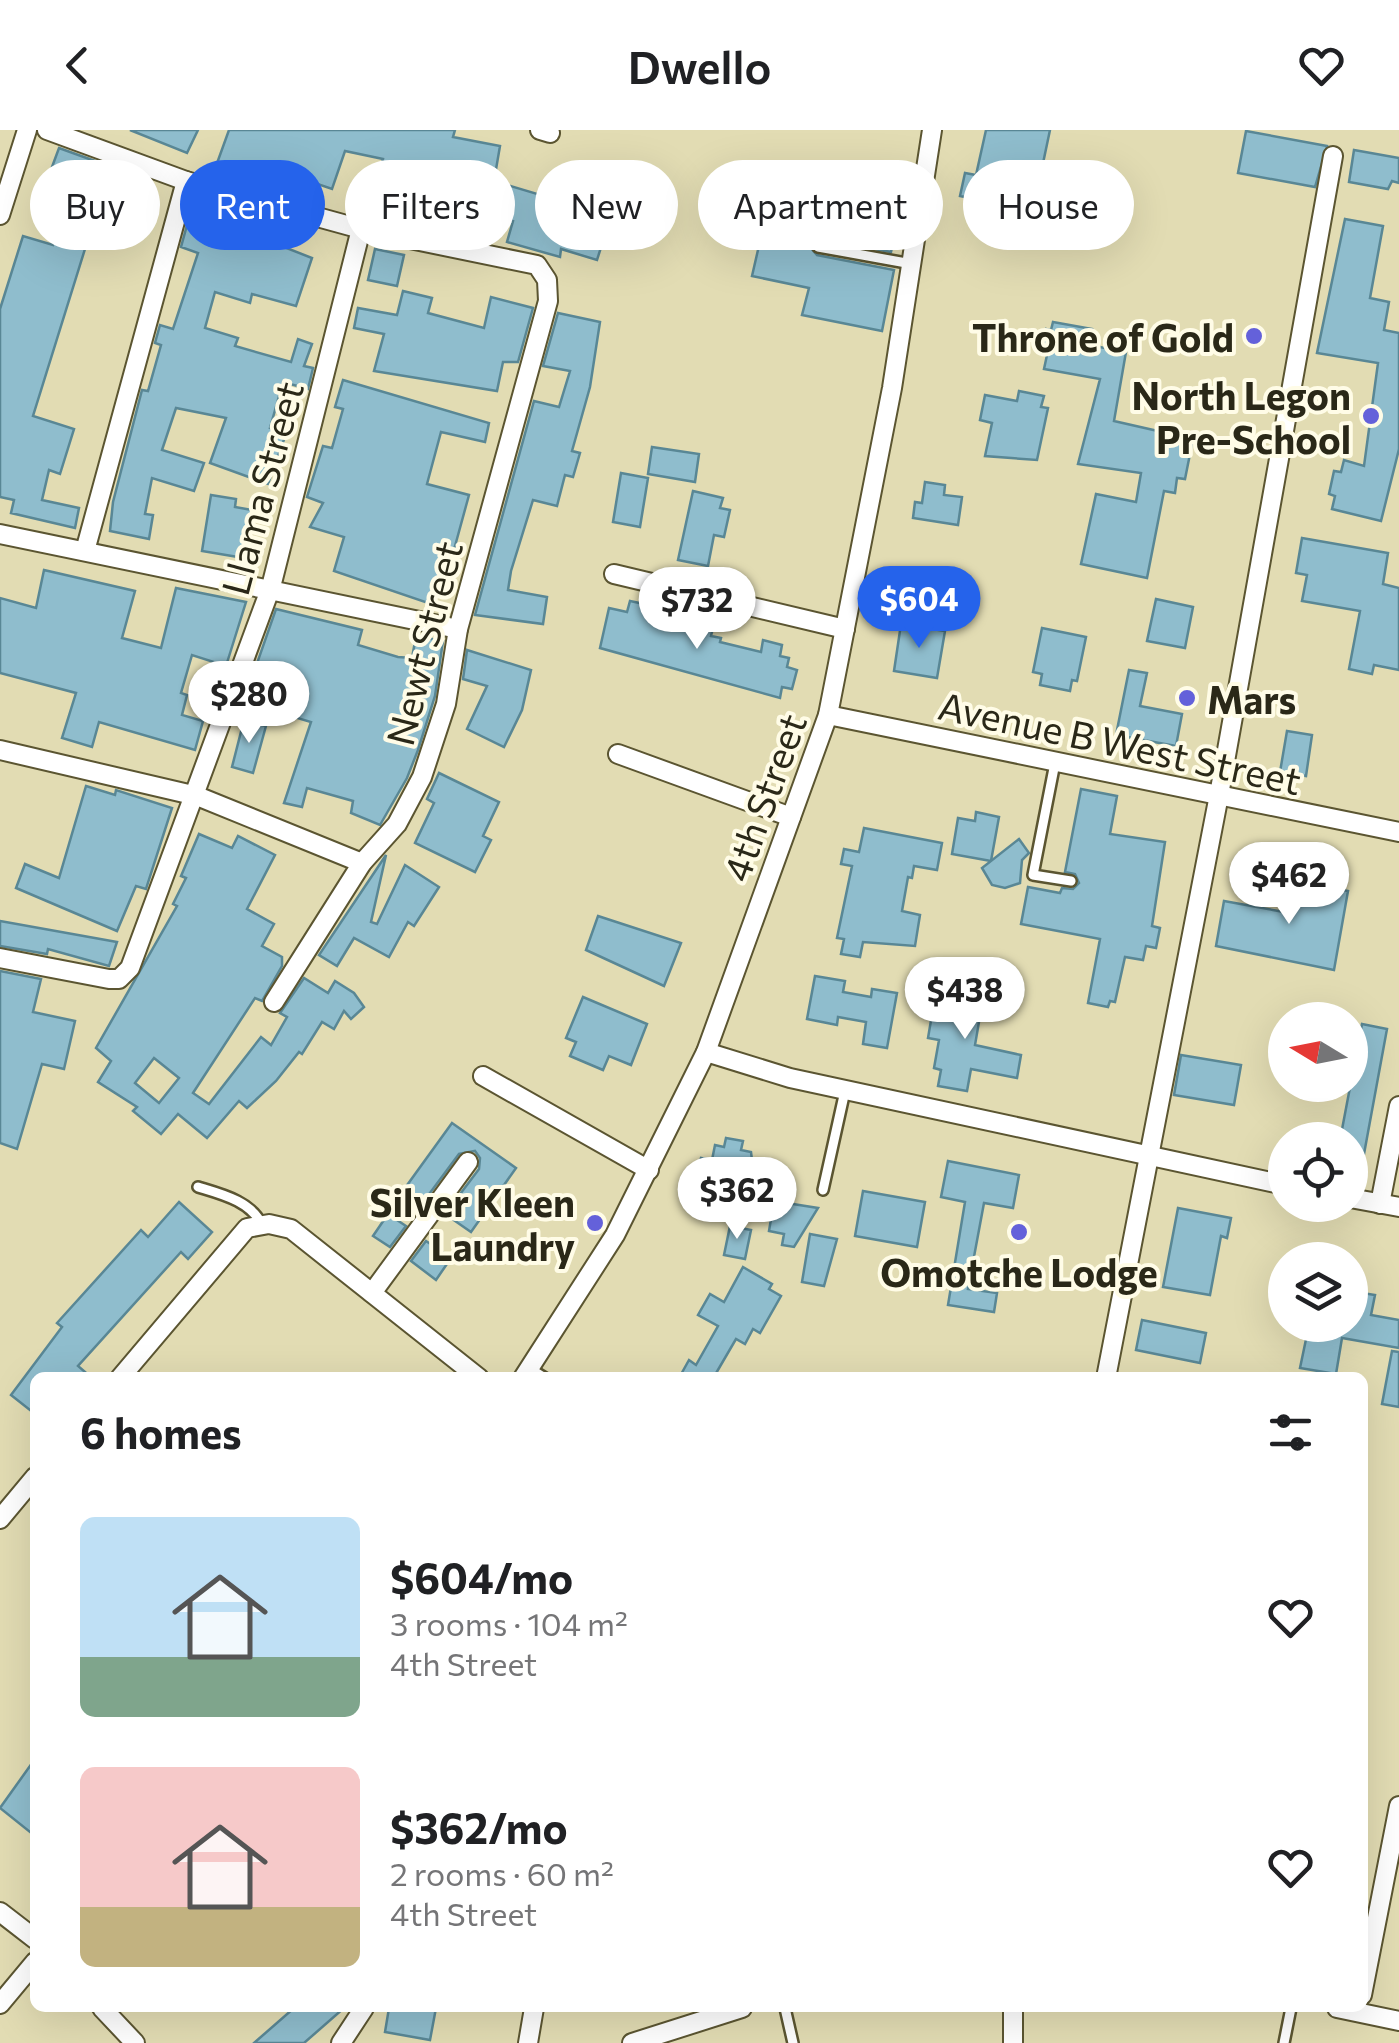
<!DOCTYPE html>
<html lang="en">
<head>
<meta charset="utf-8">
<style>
  :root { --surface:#fff; --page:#f2f2f2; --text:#202124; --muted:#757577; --accent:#2563eb }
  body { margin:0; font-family:Commissioner,sans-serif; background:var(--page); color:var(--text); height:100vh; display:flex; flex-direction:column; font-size:38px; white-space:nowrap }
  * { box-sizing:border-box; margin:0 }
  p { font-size:32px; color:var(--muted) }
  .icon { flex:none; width:55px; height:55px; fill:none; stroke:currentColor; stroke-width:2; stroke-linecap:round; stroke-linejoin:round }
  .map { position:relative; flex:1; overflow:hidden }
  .drawer { position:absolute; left:30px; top:1242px; width:1338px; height:640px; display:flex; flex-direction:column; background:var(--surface); border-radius:15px; box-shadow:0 10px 40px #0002 }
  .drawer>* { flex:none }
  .top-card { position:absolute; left:30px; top:30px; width:1340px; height:90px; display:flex; gap:20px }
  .needle { width:65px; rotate:280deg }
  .tools { position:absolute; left:1268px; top:872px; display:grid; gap:20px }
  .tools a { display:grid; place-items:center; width:100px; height:100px; border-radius:50%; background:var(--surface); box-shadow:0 10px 40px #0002; font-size:50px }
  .price { position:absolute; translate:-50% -85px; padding:0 22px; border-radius:35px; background:#fff; color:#222; font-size:32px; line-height:65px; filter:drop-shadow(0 2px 5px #0008) }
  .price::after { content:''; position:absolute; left:50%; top:60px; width:30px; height:22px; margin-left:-15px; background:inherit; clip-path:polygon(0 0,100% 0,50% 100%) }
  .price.selected { background:var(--accent); color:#fff }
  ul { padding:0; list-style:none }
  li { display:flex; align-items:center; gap:30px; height:250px; padding:0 50px }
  li span { display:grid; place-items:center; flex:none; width:280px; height:200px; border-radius:15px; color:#555 }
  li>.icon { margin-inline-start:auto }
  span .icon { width:120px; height:120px; fill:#fffc; stroke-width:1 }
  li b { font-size:42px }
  h2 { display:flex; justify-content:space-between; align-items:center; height:120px; padding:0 50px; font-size:42px }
  .pill { padding:0 35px; border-radius:45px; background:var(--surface); box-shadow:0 10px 40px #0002; font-size:35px; line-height:90px }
  .pill.selected { background:var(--accent); color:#fff }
  header { display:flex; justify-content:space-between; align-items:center; height:130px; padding:0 50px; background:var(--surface); font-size:45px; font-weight:600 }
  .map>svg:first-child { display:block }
  .building { fill:#8fbdcd; stroke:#598795; stroke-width:2.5; fill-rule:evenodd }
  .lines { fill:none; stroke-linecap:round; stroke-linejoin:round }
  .service-casing { stroke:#5b5531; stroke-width:14 }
  .minor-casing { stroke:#5b5531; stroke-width:22 }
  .service { stroke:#fff; stroke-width:9 }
  .minor { stroke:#fff; stroke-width:18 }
  .poi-dot { fill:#6461da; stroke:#fffce7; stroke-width:4 }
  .labels { text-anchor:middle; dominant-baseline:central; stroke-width:8; stroke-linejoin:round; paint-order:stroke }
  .poi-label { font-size:38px; font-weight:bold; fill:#2a2818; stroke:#fffce7; text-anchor:end }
  .street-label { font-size:38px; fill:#2a2818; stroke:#fffce7 }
</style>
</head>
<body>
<header><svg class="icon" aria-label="back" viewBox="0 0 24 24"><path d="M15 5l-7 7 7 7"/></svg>Dwello<svg class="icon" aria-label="heart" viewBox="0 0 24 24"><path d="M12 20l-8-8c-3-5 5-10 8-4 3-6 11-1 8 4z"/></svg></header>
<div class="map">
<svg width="1399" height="1913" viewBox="0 0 1399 1913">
  <rect width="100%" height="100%" fill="#e2dcb3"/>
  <!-- building -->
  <g class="building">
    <path d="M130,0h68l-11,23z"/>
    <path d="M229,0h226l-2,7 47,9 -6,35 117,35 -14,44 -36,-11 -1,8 -53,-15 6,-21 -29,-9 -5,25 -94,-19 7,-33 -14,-3 5,-23 -38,-8 -13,38 -20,-7 -7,19 -89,-35z"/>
    <path d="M986,0h64l-8,38 -25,-5 -9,43 -48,-10 5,-23 11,2z"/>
    <path d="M1246,1l81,15 -12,41 -77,-14z"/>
    <path d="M59,18l36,13 -2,3 56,17 -14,50 -41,-11 -61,196 41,13 -14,45 -11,-4 -7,30 37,8 -4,20 -64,-15 3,-13 -14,-3v-188l23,-73 30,9 22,-71 -23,-7z"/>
    <path d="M1354,20l45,8v25l-7,-2 -4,8 -39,-7z"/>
    <path d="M775,46l126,28 -10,48 -72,-13 -9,8 7,8 77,15 -12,61 -80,-16 7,-27 -57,-12z"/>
    <path d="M189,88l47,17 4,-12 28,10 -2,7 46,18 -16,48 -44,-12 -2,9 -35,-11 -10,36 33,10 -3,8 56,16 7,-23 14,5 -8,22 9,2 -5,21 -25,-7 -13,46 16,6 -18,50 -58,-21 16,-45 -50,-10 -14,42 42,13 -10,28 -42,-13 -7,36 8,1 -4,24 -39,-8 3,-29 29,-112 6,1 13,-46 -6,-2 5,-18 13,4 25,-76 -17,-6z"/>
    <path d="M1345,89l38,7 -13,72 19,4 -5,28 15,3v116l-18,72 -49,-12 3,-13 -6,-2 5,-23 7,1 3,-12 20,6 14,-103 -61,-10z"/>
    <path d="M375,119l29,6 -7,31 -29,-6z"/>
    <path d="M403,161l29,7 -4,15 56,15 7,-31 42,11 -15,54h-15l-6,29 -123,-20 10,-37 -30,-6 4,-20 39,7z"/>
    <path d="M558,183l42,9 -10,65 -18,64 8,2 -7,24 -8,-2 -8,31 -24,-6 -22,71 -3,19 39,7 -4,27 -68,-9 59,-214 25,6 11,-36 -27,-5z"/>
    <path d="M1053,192l39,7 -3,16 37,7 -12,69 79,18 -8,40 -8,-1 -2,15 -11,-2 -17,87 -66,-14 15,-70 40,8 5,-29 -63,-9 22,-85 -56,-10 3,-14 -6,-1 5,-25 5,1z"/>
    <path d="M343,250l146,43 -4,19 -44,-10 -14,52 42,11 -23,84 -9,-1 -9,25 -94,-32 10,-34 -34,-10 13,-24 -16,-6 16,-51 9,2 11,-39 -8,-2z"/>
    <path d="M1019,261l25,5 -3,11 7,1 -11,52 -52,-4 7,-33 -12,-3 5,-25 32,6z"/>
    <path d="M652,317l47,7 -4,28 -47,-8z"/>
    <path d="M621,343l27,5 -8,49 -27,-5z"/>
    <path d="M925,352l20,3 -1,10 18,2 -4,28 -45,-7 2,-16 7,1z"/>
    <path d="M693,361l30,7 -3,10 10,2 -6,27 -10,-2 -6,31 -30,-6z"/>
    <path d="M211,365l25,4 -1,8 17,3 -8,48 -42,-7z"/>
    <path d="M1302,408l86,15 -5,31 16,4v82l-25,-5 -2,9 -23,-5 11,-58 -58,-10 5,-26 -11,-2z"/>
    <path d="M44,440l91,21 -13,47 39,10 15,-60 70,14 -20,64 -34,-11 -11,38 6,2 -5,20 21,6 -8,29 -96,-28 -7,25 -30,-9 14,-45 -76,-20v-75l36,10z"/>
    <path d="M1156,469l37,8 -8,41 -38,-7z"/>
    <path d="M630,471l19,4 -3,12 9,5 37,9 3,-12 19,5 -3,12 10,2 -1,4 41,10 2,-12 19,5 -2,11 9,2 -2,9 10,3 -5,19 -10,-2 -2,11 -180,-50 9,-40 18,4z"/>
    <path d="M276,479l86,21 -4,15 40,12 14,1 4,-22 27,5 -8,55 -17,54 -11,28 -27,47 -29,-12 2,-12 -46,-13 -5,19 -18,-4 27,-81 -37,-11 3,-11 -30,-8z"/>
    <path d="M901,494l44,7 -8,47 -43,-7z"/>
    <path d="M1042,498l44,9 -9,44 -5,-1 -2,11 -30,-6 2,-11 -9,-2z"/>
    <path d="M467,520l64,20 -9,40 -18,37 -37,-18 20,-43 -24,-7z"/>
    <path d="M1129,540l18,3 -7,33 42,8 -6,32 -60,-11z"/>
    <path d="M244,590l22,6 -13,47 -21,-6z"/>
    <path d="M1287,601l25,4 -6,41 -26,-4z"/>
    <path d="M439,643l60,29 -16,34 8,4 -16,32 -60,-29 19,-40 -7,-4z"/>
    <path d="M86,656l29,9 1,-5 56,18 -26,81 -10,-3 -19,45 -101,-43 9,-24 34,14z"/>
    <path d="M1081,659l36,7 -7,38 55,8 -13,84 8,2 -4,20 -10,-2 -3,14 -18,-3 -10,45 -5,-1 -2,6 -20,-4 12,-64 -79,-15 7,-37 32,6 2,-5 11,1 6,-6 -4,-9 -10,-2z"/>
    <path d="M976,682l23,5 -8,44 -39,-7 6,-36 17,3z"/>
    <path d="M864,698l78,15 -5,27 -23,-4 -2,12 -4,-1 -6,34 18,4 -5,31 -52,-4 -3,15 -19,-3 3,-15 -7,-1 15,-72 -11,-2 3,-15 15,3z"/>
    <path d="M199,704l33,14 6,-12 37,19 -28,54 27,15 -12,22 20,11v9l-20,35 -7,-3 -62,95 16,11 52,-67 10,8 16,-28 -7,-4 24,-35 24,15 7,-12 19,12 10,14 -13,12 -7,-8 -10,18 -12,-7 -20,32 -3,-2 -23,29 -29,27 -8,-7 -32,37 -29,-24 -17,20 -28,-23 4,-4 -39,-25 13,-21 -15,-13 81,-142 -4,-2 13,-26 -5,-2zM154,928l25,20 -20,25 -24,-20z"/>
    <path d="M1019,709l10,14 -7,7 -2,23 -15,5 -13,-3 -10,-17z"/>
    <path d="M386,725l-15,67 6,2 28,-59 34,22 -25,39 -6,-4 -19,35 -35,-19 -17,28 -18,-11z"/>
    <path d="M1290,750l58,11 -14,79 -118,-24 8,-45 60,11z"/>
    <path d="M598,786l83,27 -17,43 -78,-36z"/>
    <path d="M0,791l117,21 -8,24 -61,-17 -1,5 -47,-8z"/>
    <path d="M0,841l41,8 -8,33 42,9 -11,48 -22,-5 -25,85 -17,-6z"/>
    <path d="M815,846l30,5 -2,11 28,5 1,-8 25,4 -10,55 -24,-4 3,-22 -28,-5 -1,8 -30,-6z"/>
    <path d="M949,856l35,7 -9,52 46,10 -4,23 -46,-9 -4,22 -29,-5 3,-16 -7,-2 5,-28 -11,-2 6,-35 12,2z"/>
    <path d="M583,867l64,27 -16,41 -22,-9 -6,14 -33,-14 6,-14 -10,-4z"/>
    <path d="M1362,894l25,5 -23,125 -14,-3v-11h-10z"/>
    <path d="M1181,925l60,10 -7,40 -60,-10z"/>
    <path d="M452,993l64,45 -45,64 -26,-18 34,-45 1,-11 -5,-7 -16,3 -35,47 -19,-13z"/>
    <path d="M726,1008l17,3 -2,9 10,2 2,16 8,2 -4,19 -8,-2 -7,35 -41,-8 7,-34 -11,-3 4,-19 11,2 3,-15 9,2z"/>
    <path d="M948,1031l71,14 -6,33 -29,-5 -16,86 29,4 -3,19 -46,-7 17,-103 -24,-5z"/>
    <path d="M863,1061l62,11 -8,45 -62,-11z"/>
    <path d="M774,1071l44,7 -24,39 -12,-2 2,-11 -15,-3z"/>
    <path d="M179,1072l33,30 -24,27 -7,-7 -103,114 14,12h-57v36l-24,-19 51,-68 -5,-4 84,-93 7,7z"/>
    <path d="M1178,1078l53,10 -4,20 -6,-2 -11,59 -47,-8z"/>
    <path d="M388,1084l18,12 -16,21 -17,-11z"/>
    <path d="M730,1096l21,4 -6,29 -21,-4z"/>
    <path d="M810,1104l27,5 -13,47 -22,-4z"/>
    <path d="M426,1111l25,17 -15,22 -25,-19z"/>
    <path d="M743,1137l29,17 -3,5 12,7 -21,37 -7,-4 -8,15 -9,-5 -21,36 4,3h-40l10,-18 7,5 22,-39 -20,-11 12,-21 14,8z"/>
    <path d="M1350,1161l25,4 -4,20 28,5v28l-57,-10 -6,36 -36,-6 9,-43h41z"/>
    <path d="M1142,1190l64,13 -6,30 -64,-13z"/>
    <path d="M1392,1221l7,1v55l-17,-3z"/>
    <path d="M35,1629v77l-35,-28z"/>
    <path d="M294,1878h50l-40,35h-50z"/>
    <path d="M389,1878h47l-6,32 -45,-8z"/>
  </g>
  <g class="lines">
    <!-- service casing -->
    <g class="service-casing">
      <g id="service">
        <path d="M818,117l94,17"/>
        <path d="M1055,633l-22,112 38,6"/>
        <path d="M198,1057c23,7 53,14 64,38"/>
        <path d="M823,1060l22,-99"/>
        <path d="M529,1238l16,10"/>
        <path d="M785,1878l8,35"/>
        <path d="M1284,1913l7,-35"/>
      </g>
    </g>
    <!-- minor casing -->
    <g class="minor-casing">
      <g id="minor">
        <path d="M47,0l139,51 175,48 176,36 10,15 1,21 -90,328 -12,75 -24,73 -25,47 -35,39 -88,139"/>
        <path d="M540,0l10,3"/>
        <path d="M0,85l27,-85"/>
        <path d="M0,404l458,95"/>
        <path d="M85,421l101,-370"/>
        <path d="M614,444l231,55"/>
        <path d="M828,585l571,117"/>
        <path d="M0,620l197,46 165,67"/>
        <path d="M618,624l173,63"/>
        <path d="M0,828l109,21h10l11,-11 141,-381 90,-358"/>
        <path d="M706,922l84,26 495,107"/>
        <path d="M483,946l166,94"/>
        <path d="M1350,1068l49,9"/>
        <path d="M1380,1074l19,-98"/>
        <path d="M372,1163l96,-131"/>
        <path d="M120,1248l127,-150 22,-4 22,5 188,149"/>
        <path d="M523,1248l92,-143 91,-183 122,-337 64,-327 40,-258"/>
        <path d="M1106,1248l113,-583 114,-639"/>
        <path d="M0,1389l35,-42"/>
        <path d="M0,1782l35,27"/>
        <path d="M1362,1865l37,-189"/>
        <path d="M0,1874l35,-42"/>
        <path d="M102,1878l33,35"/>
        <path d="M1337,1878l62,13"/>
        <path d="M341,1913l23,-35"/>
        <path d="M528,1913l6,-35"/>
        <path d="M632,1913l110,-35"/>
        <path d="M1013,1913v-35"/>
      </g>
    </g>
    <!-- service -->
    <use href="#service" class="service"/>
    <!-- minor -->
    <use href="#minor" class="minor"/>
  </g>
  <!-- markers -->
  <g class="poi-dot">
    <circle cx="1254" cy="206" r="10"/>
    <circle cx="1371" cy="286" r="10"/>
    <circle cx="1187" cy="568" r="10"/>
    <circle cx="595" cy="1093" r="10"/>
    <circle cx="1019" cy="1102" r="10"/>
  </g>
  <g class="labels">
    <!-- poi labels -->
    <g class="poi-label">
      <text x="1234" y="206">Throne of Gold</text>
      <text x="1351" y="264">North Legon<tspan x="1351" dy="44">Pre-School</tspan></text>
      <text x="1207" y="568" text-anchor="start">Mars</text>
      <text x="575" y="1071">Silver Kleen<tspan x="575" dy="44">Laundry</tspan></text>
      <text x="1019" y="1141" text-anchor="middle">Omotche Lodge</text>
    </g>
    <!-- street labels -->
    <g class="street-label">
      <text transform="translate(261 358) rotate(-75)">Llama Street</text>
      <text transform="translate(423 513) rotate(-76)">Newt Street</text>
      <text transform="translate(1120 612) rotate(12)">Avenue B West Street</text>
      <text transform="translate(763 667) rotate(-70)">4th Street</text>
    </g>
  </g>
</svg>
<div class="tools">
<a><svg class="needle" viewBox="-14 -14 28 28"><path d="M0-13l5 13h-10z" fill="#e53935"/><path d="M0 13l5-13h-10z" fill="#757577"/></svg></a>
<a><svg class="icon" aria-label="locate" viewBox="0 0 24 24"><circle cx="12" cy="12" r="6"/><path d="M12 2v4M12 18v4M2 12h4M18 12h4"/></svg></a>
<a><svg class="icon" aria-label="layers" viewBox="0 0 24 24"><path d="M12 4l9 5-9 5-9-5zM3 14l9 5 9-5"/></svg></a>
</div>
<b class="price selected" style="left:919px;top:521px">$604</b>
<b class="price" style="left:697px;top:522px">$732</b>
<b class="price" style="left:249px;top:616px">$280</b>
<b class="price" style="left:1289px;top:797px">$462</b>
<b class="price" style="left:965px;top:912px">$438</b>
<b class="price" style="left:737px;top:1112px">$362</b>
<div class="top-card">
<a class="pill">Buy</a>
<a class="pill selected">Rent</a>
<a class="pill">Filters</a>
<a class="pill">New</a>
<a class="pill">Apartment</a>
<a class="pill">House</a>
</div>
<section class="drawer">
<h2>6 homes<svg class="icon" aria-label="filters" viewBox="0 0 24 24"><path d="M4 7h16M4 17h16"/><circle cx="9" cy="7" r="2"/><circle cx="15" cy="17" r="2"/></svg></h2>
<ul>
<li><span style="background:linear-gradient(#bfe0f5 70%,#7fa58c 0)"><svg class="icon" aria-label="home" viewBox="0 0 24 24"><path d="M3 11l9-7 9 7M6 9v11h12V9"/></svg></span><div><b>$604/mo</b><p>3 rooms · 104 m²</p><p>4th Street</p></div><svg class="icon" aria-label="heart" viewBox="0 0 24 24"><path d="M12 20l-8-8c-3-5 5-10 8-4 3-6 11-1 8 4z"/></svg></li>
<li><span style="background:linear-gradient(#f6c9c9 70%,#c2b280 0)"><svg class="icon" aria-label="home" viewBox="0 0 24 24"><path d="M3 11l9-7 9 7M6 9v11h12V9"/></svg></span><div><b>$362/mo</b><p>2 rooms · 60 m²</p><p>4th Street</p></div><svg class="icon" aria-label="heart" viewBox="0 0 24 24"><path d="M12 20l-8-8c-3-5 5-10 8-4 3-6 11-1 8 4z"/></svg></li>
</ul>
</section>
</div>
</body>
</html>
